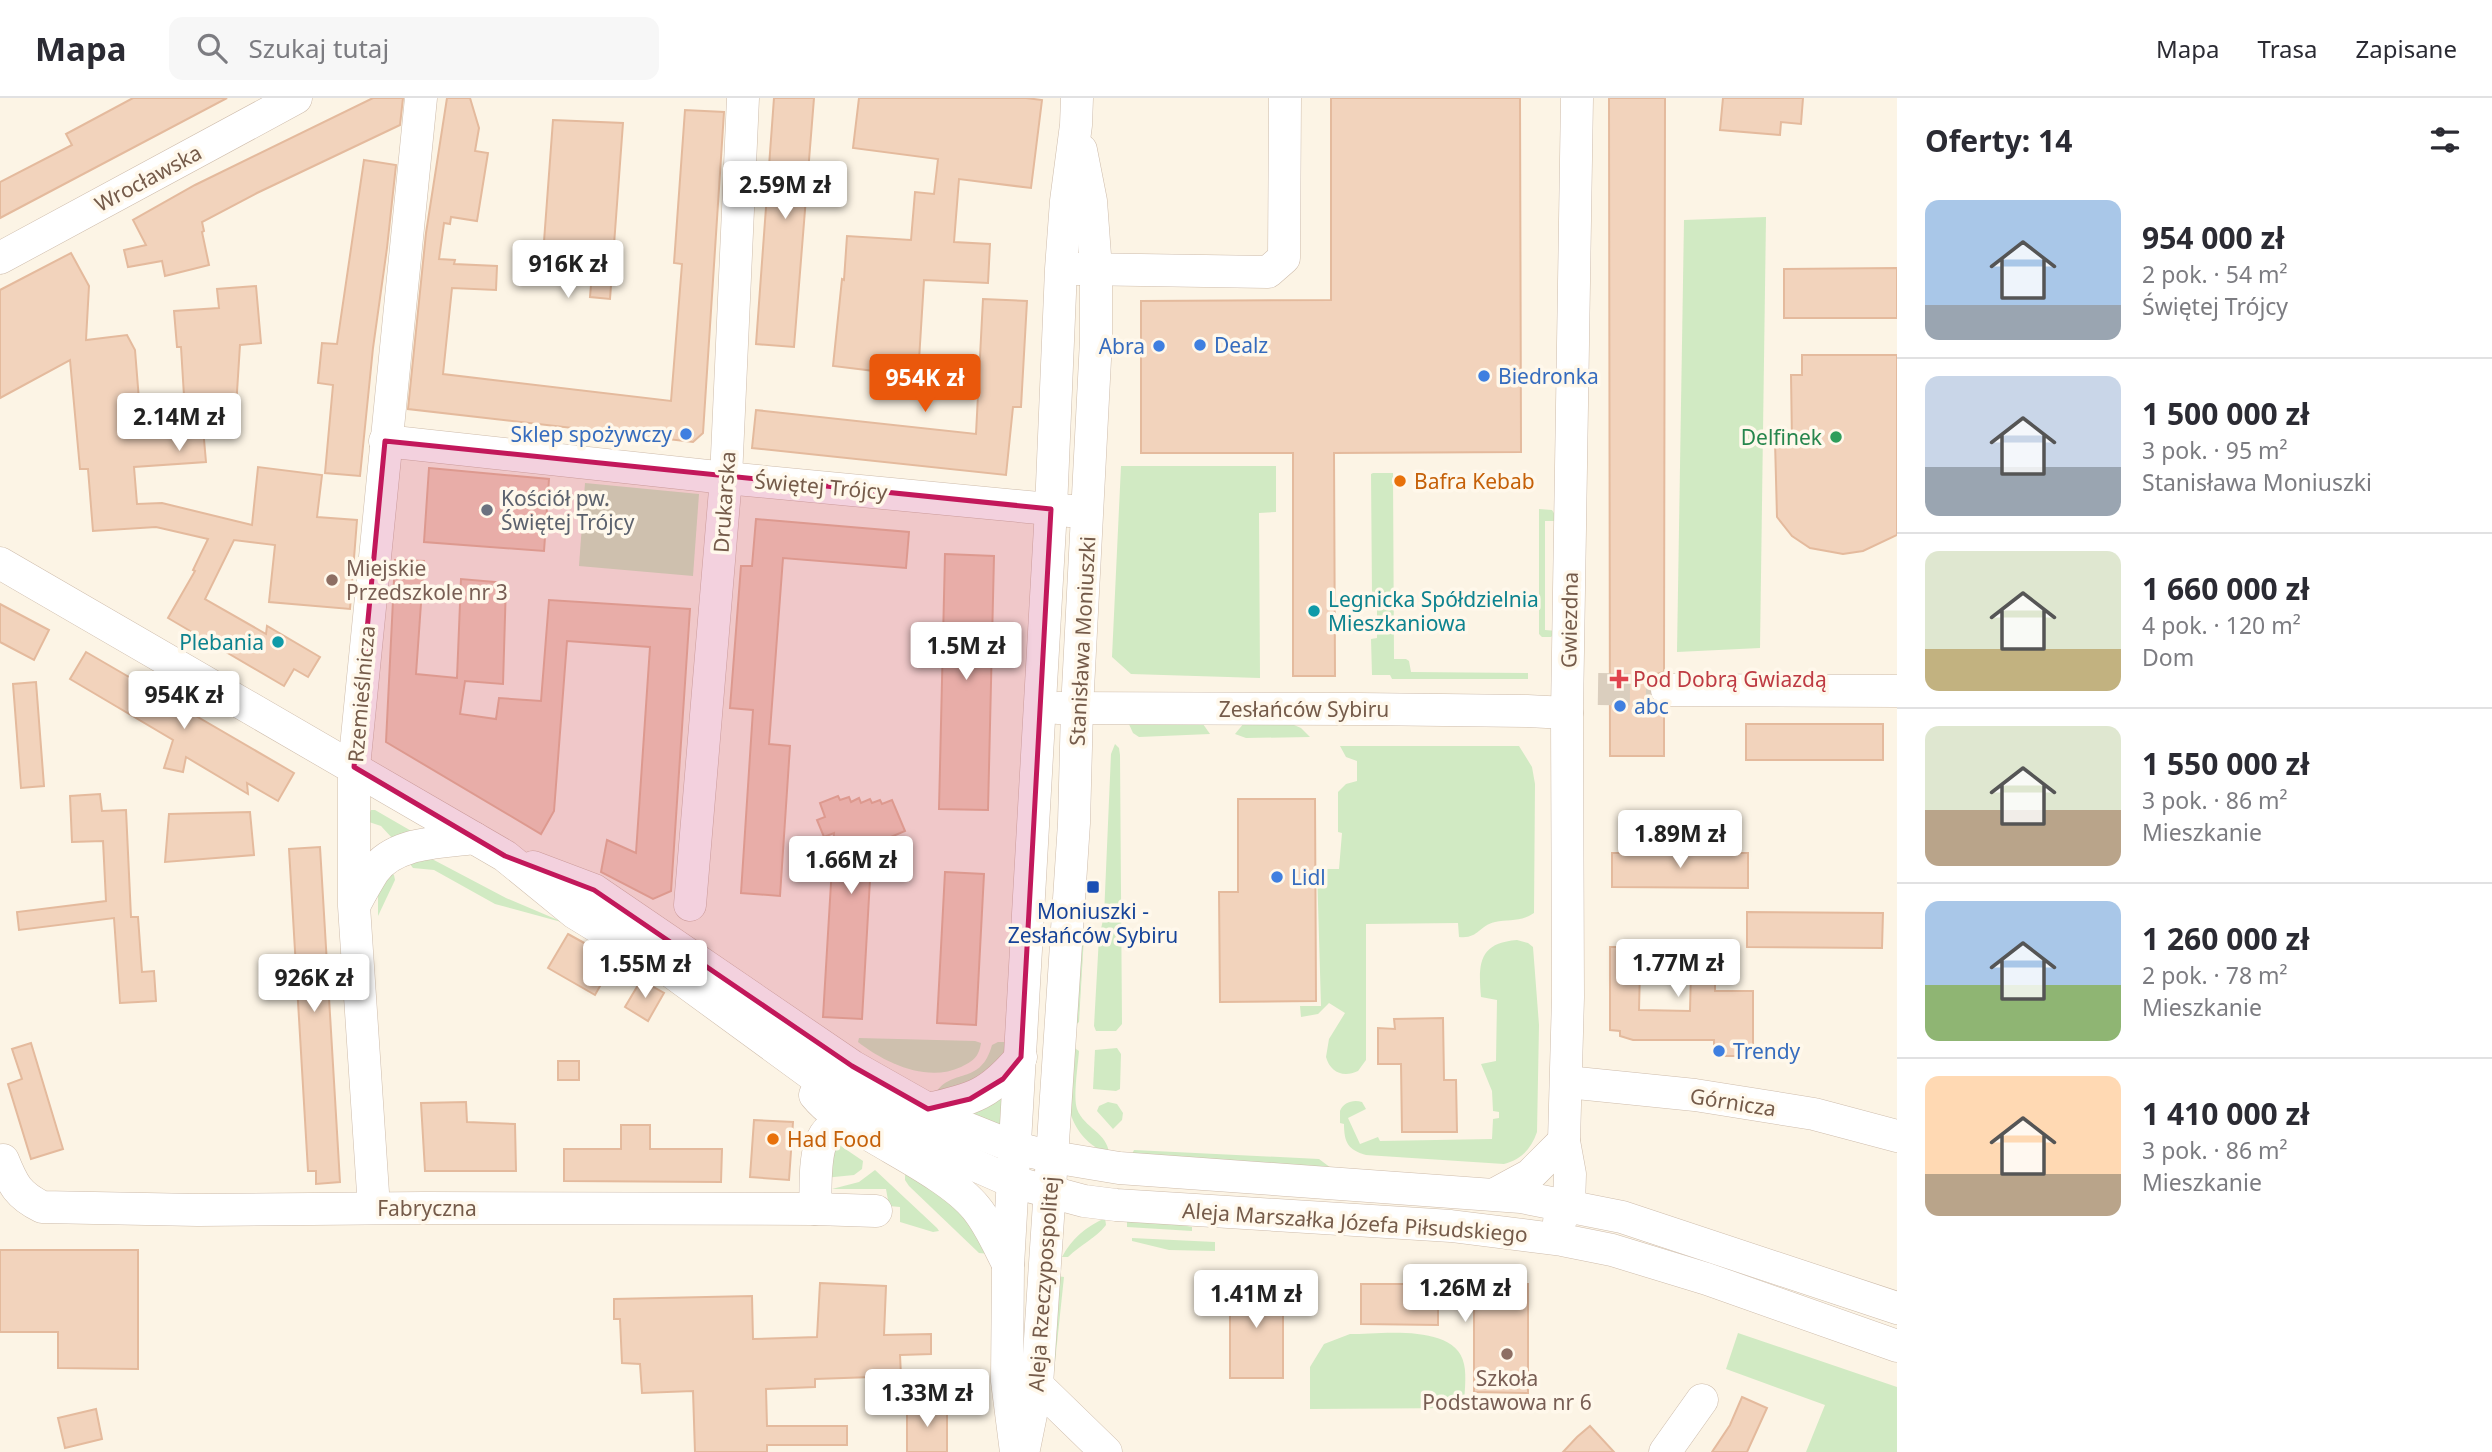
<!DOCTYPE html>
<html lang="pl">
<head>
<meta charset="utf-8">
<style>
  :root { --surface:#fff; --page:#f7f7f7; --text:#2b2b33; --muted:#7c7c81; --line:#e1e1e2; --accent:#ea580c }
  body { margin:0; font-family:"Noto Sans",sans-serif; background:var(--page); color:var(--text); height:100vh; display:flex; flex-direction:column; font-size:26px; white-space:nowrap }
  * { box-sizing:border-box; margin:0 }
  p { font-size:23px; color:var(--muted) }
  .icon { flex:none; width:38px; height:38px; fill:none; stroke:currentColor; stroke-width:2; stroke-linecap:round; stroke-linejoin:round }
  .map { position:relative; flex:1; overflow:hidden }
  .side { display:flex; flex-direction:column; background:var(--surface); width:595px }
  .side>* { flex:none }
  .price { position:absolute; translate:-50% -60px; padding:0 16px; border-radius:7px; background:#fff; color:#222; font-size:23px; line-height:46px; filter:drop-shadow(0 2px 4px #0008) }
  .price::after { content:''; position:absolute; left:50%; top:42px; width:21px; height:16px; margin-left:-10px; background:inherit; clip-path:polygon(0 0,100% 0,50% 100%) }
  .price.selected { background:var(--accent); color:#fff }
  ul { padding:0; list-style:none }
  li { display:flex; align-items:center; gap:21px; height:175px; padding:0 28px }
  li+li { border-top:2px solid var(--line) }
  li span { display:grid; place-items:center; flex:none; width:196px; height:140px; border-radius:14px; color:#555 }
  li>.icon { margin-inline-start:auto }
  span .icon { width:84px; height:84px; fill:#fffc; stroke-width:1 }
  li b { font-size:30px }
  h2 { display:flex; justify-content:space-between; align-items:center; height:84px; padding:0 28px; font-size:30px }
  header { display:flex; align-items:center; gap:42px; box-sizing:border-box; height:98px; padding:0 35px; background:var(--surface); border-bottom:2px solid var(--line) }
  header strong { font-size:33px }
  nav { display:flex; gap:38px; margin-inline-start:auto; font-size:24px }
  .search { width:490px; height:63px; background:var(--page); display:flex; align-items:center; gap:18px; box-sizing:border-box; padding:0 24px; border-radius:14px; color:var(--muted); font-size:26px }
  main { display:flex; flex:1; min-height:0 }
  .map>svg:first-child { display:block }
  .green { fill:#d1eac3 }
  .building { fill:#f2d3bc; stroke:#e4ba9d; stroke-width:2; fill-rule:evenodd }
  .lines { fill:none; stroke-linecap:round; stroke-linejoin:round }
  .minor-tunnel { stroke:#dacebe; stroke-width:32; stroke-dasharray:32 16; stroke-linecap:butt }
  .minor-casing { stroke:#cebcab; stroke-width:33 }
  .minor { stroke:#fff; stroke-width:32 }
  .marked { fill:#c2185b; fill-opacity:0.2; stroke:#c2185b; stroke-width:5; stroke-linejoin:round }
  .shop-dot { fill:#3f7fe0; stroke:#fff8eb; stroke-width:2.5 }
  .leisure-dot { fill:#2e9e5b; stroke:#fff8eb; stroke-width:2.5 }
  .food-dot { fill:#e8710a; stroke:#fff8eb; stroke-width:2.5 }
  .worship-dot { fill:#6b7280; stroke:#fff8eb; stroke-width:2.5 }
  .education-dot { fill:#8d6e63; stroke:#fff8eb; stroke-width:2.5 }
  .culture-dot { fill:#0f9aa8; stroke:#fff8eb; stroke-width:2.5 }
  .health-dot { fill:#e0444e; stroke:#fff8eb; stroke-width:2.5 }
  .transit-dot { fill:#1a4fb4; stroke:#fff8eb; stroke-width:2.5 }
  .labels { text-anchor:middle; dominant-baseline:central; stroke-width:7; stroke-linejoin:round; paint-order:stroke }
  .street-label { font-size:21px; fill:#755b4a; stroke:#fff8eb }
  .shop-label { font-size:21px; fill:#366cbe; stroke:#fff8eb; text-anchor:start }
  .leisure-label { font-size:21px; fill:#27864d; stroke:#fff8eb; text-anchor:end }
  .food-label { font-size:21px; fill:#c56008; stroke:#fff8eb; text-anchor:start }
  .worship-label { font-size:21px; fill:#5b616d; stroke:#fff8eb; text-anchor:start }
  .education-label { font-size:21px; fill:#785e54; stroke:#fff8eb; text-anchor:start }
  .culture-label { font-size:21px; fill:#0d838f; stroke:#fff8eb; text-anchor:start }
  .health-label { font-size:21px; fill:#be3a42; stroke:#fff8eb; text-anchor:start }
  .transit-label { font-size:21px; fill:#164399; stroke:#fff8eb }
</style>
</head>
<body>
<header>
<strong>Mapa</strong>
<div class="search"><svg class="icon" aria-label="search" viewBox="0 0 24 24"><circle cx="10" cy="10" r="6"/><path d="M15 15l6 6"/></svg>Szukaj tutaj</div>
<nav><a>Mapa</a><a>Trasa</a><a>Zapisane</a></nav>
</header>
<main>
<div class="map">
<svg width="1897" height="1354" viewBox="0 0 1897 1354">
  <rect width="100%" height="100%" fill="#fcf4e5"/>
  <!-- green -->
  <g class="green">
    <path d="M1766,119l-6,431 -83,4 7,-432z"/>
    <path d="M1121,368h155v46l-17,1 1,165 -129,-4 -19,-17z"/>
    <path d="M1373,375h20l1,186h12l3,2 2,11 117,1v6h-136l-2,-4h-18l-1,-36 6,-1v-43h-5l-1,-121z"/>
    <path d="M585,385l114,11 -6,82 -114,-10z"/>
    <path d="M1539,411l13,1 7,11h-14v109l12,1 -6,6h-9l-3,-3z"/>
    <path d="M1128,624l75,2 7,10 -71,3 -6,-4z"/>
    <path d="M1287,624l14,6 9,9 -64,1 -11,-4 9,-11z"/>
    <path d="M1115,646l4,4 1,7 2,269 -6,7h-20l-2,-5 5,-89 5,-21 7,-162z"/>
    <path d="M1340,648h179l13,21 3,17 -1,129c-13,9 -25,6 -39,9 -17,4 -16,17 -36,15l-1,-14 -92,1v136l-8,11c-15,7 -28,1 -32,-14l3,-18 16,-26 -16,-10 -11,11 -17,3 -1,-11h21l-4,-137h22l3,-36 -4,-1v-40l8,-8 11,-3v-20l-11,-4z"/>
    <path d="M371,712h4l45,26 -27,3 -12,-13 -15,-5z"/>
    <path d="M432,761l74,39 59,25 -70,-19 -61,-34 -21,-2 -6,-8z"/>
    <path d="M389,773l5,4 1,5 -17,36v-22z"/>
    <path d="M1084,838l-5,86 -6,5 6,-68z"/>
    <path d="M1517,842l11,3 5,4 6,78 -2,107c-6,17 -15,27 -33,32l-138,-9c-18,-5 -22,-13 -22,-31l-4,-1v-12c3,-9 14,-12 22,-9l4,7 -18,9 12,26 18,-7 2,4 112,-2 1,-20 6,-1v-6l-6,-1 -1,-20 -11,-27 15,-3 1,-61 -16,-3c-3,-34 -2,-54 36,-57z"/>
    <path d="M859,940l116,3 6,2c-2,14 -8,18 -20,24 -34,16 -76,-4 -103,-25z"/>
    <path d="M998,944h11l-4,13 -23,27 -45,9c17,-23 44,-6 55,-46z"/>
    <path d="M1073,949l6,4c-1,15 -6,45 -2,58 7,19 31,24 32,45 -21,-8 -35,-24 -40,-46z"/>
    <path d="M1117,950l4,6 -1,35 -4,2 -23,-2 2,-39z"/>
    <path d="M1006,987l-1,44 -45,-18z"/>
    <path d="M1108,1004l9,2 6,9 -1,7 -9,9 -16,-18 2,-5z"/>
    <path d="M835,1044l28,19 -1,8 -8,6 -30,3z"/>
    <path d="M1134,1052l185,9 16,12 -203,-17z"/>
    <path d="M875,1072l62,58 2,3 -6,1 -33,-10v-15l-11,-1 -3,-17h-54l27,-7z"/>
    <path d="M905,1072l46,24 38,60 -10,-1 -70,-67 -4,-6z"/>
    <path d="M1105,1120l1,7c-11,14 -26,20 -38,32h-6c10,-19 24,-30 43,-39z"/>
    <path d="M1127,1120l30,2 35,7v4l-65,-4z"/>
    <path d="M1132,1140l83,4v9l-46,-1 -37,-9z"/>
    <path d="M1057,1178l7,1 -11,104 -3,-16z"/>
    <path d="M1738,1235l159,54v65h-91l19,-47 -99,-36z"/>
    <path d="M1350,1236c31,0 106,-11 114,30 3,13 0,31 0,44l-154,1v-42l14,-23z"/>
  </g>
  <!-- building -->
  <g class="building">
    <path d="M133,0h94l-227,120v-36l72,-37 -6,-11z"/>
    <path d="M373,0h30l-3,27 -143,68 -55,29 2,9 -2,1 7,33 -44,11 -3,-15 -34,6 -4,-17 22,-5 -13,-25 62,-35z"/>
    <path d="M447,0h23l9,30 -4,23 13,2 -11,68 -26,-4 -1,7 -6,-1 -5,36 16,1 -1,4 43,2 -1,24 -44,-2 -9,86 228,27 11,-137 -8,-1 11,-153 39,2 -21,321 -10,9 -285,-33 18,-176z"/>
    <path d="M774,0h40l-20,249 -38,-3z"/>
    <path d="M859,0h167l16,2 -11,88 -72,-9 -5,63 36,2 -2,39 -64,-3 -5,80 17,2 -2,18 -60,-6v-3l-41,-5 9,-87 2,1 3,-44 64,4 4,-48 19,2 4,-35 -85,-11z"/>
    <path d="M1331,0h189l1,354 -187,1 1,223h-42v-223h-152v-152l190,-1z"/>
    <path d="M1609,0h56l-1,574 -7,2 -5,6 -3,9 2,11 6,5 7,3v48h-54z"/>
    <path d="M1723,0h80l-2,26 -20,-2 -1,13 -60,-5z"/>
    <path d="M553,22l70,3 -13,176 -20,-2 1,-12 -50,-3z"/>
    <path d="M364,62l32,5 -9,83 -14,100 -13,128 -35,-3 8,-88 -15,-2 4,-40 15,1z"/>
    <path d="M71,155l18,33 -3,54 41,-5 8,15 4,50 45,-4 -3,-49h-4l-3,-36 45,-3 -2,-19 39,-3 5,57 -21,2 -5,78 -20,-1 -1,5 -11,1 3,34 -72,5 3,37 25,-1 90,22 6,-58 64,8 -5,42 40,3 -7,89 -81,-7 6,-57 -41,-5 -29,59 61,35 1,-8 53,31 -12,20 -14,-8 -10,17 -116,-68 27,-47 -2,-1 15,-31 -52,-12 -63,4 -5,-62h-8l-10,-109 -70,38v-108z"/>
    <path d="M1897,170v50h-113v-49z"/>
    <path d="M983,201l44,2 -6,106h-8l-7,68 -254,-27 4,-38 220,24z"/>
    <path d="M1802,257h95v180l-34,16 -20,3 -33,-6 -18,-12 -15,-19 -2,-76 17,1 -1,-67h11z"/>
    <path d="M429,370l120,11 -5,72 -120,-9z"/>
    <path d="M756,421l153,13 -3,36 -123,-10 -14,186 21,2 -10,150 -39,-3 12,-183 -23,-2 11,-142h11z"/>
    <path d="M945,456l49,2 -6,254 -49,-1z"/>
    <path d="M395,462l29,1 -8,113 41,4 4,-99 45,4 -3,101 -38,-3 -5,33 36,5 3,-21 42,3 8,-101 141,9 -19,282 -18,8 -52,-27 6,-32 29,13 14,-206 -83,-6 -13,170 -13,23 -155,-92z"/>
    <path d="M0,506l49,26 -15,30 -34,-18z"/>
    <path d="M86,554l208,121 -16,28 -31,-18 1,11 -62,-37 -3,15 -19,-4 9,-28 -103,-61z"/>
    <path d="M36,584l8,104 -23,2 -8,-104z"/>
    <rect x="1746" y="626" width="137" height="36"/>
    <path d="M100,696l2,17 24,-1 5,107h7l4,55 12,-1 2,30 -36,2 -6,-85 -95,12 -2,-18 89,-11 -3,-60 -31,1 -2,-46z"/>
    <path d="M838,698l2,4 9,-3 2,5 8,-4 2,5 9,-4 2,4 8,-3 2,4 10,-4 13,31 -33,14 -10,174 -39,-2 11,-184 -10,4 -7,-17 8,-3 -5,-14z"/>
    <path d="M1238,701h77l1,202 -96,1 -1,-110h19z"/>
    <path d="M250,714l4,43 -89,7 4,-48z"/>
    <path d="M320,749l20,335 -24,2v-13h-8l-19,-322z"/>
    <path d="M1612,755h136v35l-136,-1z"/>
    <path d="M945,774l39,2 -8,151 -39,-2z"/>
    <path d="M1747,814l136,1 -1,35 -135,-1z"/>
    <path d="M568,836l47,26 -20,35 -47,-27z"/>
    <path d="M1610,849h105v44h38v65h-39v-16h-81l-13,-4v-5l-10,-1zM1640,871l51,1 -1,41 -51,-1z"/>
    <path d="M641,882l23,13 -16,28 -23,-14z"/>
    <path d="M1443,920l1,62h12l1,52h-55l-1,-68h-23v-36l17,1 -1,-10z"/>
    <path d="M31,945l32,106 -32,10 -23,-75 14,-5 -10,-30z"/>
    <rect x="558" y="963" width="21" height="19"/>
    <path d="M466,1004l1,20 48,2 1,47h-91l-4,-68z"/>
    <path d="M754,1022l39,2 -4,58 -39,-3z"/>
    <path d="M621,1027h29v24h72l-1,33 -157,-1v-32h57z"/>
    <path d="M0,1152h138v119l-80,-1v-36h-58z"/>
    <rect x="1230" y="1184" width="53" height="96"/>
    <path d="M820,1185l66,3 -2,49 47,-1v20l-31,1 1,21 -86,3v8l-49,2 1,37h80v19h-80v7h-72l-2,-61 -51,2 -2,-29 -18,-1 -2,-44h-6v-20l138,-3 1,43 64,-2z"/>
    <path d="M1361,1186h167v109l-54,-1v-83h-36v16l-77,-1z"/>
    <path d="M1742,1299l25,11 -20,44h-35l18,-27z"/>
    <path d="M947,1308v46h-40v-45z"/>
    <path d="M96,1311l6,30 -37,9 -7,-30z"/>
    <path d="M1590,1328l24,26h-51l14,-15z"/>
  </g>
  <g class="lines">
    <!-- minor-tunnel -->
    <path class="minor-tunnel" d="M1598,591l69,1"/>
    <!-- minor casing -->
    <g class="minor-casing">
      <g id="minor">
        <path d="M0,160l296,-160"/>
        <path d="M1077,171l191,3 16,-14 1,-160"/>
        <path d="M385,343l341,37 344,33"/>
        <path d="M0,465l505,293 70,57 98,60 145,106 92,54 44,23 59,26 71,19 32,4 335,21 111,14 50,10 95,29 190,67"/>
        <path d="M1667,592l230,1"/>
        <path d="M1058,610l302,1 167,2 40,2"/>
        <path d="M533,769l61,23 258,176 76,43 36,18 52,21 37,9 66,11 402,29 101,20 275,91"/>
        <path d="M355,806c6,-11 12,-22 19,-33 21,-30 68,-28 100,-33"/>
        <path d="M690,807l36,-427 17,-380"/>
        <path d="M1567,984l128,13 119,19 83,22"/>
        <path d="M815,997c17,21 42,32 65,46 29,17 76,42 96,67 14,17 22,37 32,56"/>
        <path d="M928,1011c46,-10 62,-15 93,-52"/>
        <path d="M3,1062c10,25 15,35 39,47l156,3 226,-2 391,1 61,2"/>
        <path d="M1495,1096l35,-19 34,-34"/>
        <path d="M374,1110l-20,-302v-139l67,-669"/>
        <path d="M815,1111c2,-27 -6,-91 35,-84"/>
        <path d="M1559,1124l10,-16 1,-32 -6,-33 4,-144 -1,-284 10,-615"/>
        <path d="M1037,1287l69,67"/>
        <path d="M1024,1351l13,-64 37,-562 3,-114 19,-369v-71l-5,-68 -10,-51"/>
        <path d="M1016,1354l-9,-71 1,-115 43,-757 10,-240 5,-68 10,-76 1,-27"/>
        <path d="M1665,1354l37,-52"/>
      </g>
    </g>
    <!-- minor -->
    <use href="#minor" class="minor"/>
  </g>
  <!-- marked area -->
  <path class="marked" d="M385,343l666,68 -30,548 -18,22 -33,20 -42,10 -76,-43 -258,-176 -89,-34 -151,-89z"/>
  <!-- markers -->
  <g class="shop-dot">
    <circle cx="1200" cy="247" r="7"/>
    <circle cx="1159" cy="248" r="7"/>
    <circle cx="1484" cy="278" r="7"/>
    <circle cx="686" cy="336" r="7"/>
    <circle cx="1620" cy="608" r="7"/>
    <circle cx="1277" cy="779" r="7"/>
    <circle cx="1719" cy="953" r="7"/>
  </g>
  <circle class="leisure-dot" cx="1836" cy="339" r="7"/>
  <g class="food-dot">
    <circle cx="1400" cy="383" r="7"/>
    <circle cx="773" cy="1041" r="7"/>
  </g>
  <circle class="worship-dot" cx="487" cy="412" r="7"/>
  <g class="education-dot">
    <circle cx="332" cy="482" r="7"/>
    <circle cx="1507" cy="1256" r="7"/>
  </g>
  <g class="culture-dot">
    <circle cx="1314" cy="513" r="7"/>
    <circle cx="278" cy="544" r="7"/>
  </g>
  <path class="health-dot" d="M1615.5 570.5h7v7h7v7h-7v7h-7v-7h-7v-7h7z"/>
  <rect class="transit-dot" x="1086" y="782" width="14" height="14" rx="3.5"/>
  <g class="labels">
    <!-- street labels -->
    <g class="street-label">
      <text transform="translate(148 80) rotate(-28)">Wrocławska</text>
      <text transform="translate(821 388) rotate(5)">Świętej Trójcy</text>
      <text transform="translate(724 404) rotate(-86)">Drukarska</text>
      <text transform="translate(1569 522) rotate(-89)">Gwiezdna</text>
      <text transform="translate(1082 543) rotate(-87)">Stanisława Moniuszki</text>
      <text transform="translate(361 596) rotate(-85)">Rzemieślnicza</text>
      <text x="1304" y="611">Zesłańców Sybiru</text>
      <text transform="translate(1733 1004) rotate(9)">Górnicza</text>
      <text x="427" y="1110">Fabryczna</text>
      <text transform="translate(1355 1124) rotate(4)">Aleja Marszałka Józefa Piłsudskiego</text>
      <text transform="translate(1043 1186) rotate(-86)">Aleja Rzeczypospolitej</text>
    </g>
    <!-- shop labels -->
    <g class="shop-label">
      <text x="1214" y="247">Dealz</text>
      <text x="1145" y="248" text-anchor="end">Abra</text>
      <text x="1498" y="278">Biedronka</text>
      <text x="672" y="336" text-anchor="end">Sklep spożywczy</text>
      <text x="1634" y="608">abc</text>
      <text x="1291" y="779">Lidl</text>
      <text x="1733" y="953">Trendy</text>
    </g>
    <!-- leisure labels -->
    <g class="leisure-label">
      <text x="1822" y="339">Delfinek</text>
    </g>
    <!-- food labels -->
    <g class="food-label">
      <text x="1414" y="383">Bafra Kebab</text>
      <text x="787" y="1041">Had Food</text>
    </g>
    <!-- worship labels -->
    <g class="worship-label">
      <text x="501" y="400">Kościół pw.<tspan x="501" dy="24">Świętej Trójcy</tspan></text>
    </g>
    <!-- education labels -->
    <g class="education-label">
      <text x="346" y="470">Miejskie<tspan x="346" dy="24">Przedszkole nr 3</tspan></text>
      <text x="1507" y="1280" text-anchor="middle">Szkoła<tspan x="1507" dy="24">Podstawowa nr 6</tspan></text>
    </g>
    <!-- culture labels -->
    <g class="culture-label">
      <text x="1328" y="501">Legnicka Spółdzielnia<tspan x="1328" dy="24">Mieszkaniowa</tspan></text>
      <text x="264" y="544" text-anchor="end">Plebania</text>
    </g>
    <!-- health labels -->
    <g class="health-label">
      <text x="1633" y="581">Pod Dobrą Gwiazdą</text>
    </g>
    <!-- transit labels -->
    <g class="transit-label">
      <text x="1093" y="813">Moniuszki -<tspan x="1093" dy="24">Zesłańców Sybiru</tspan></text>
    </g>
  </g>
</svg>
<b class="price" style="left:785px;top:123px">2.59M zł</b>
<b class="price" style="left:568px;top:202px">916K zł</b>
<b class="price selected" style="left:925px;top:316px">954K zł</b>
<b class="price" style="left:179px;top:355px">2.14M zł</b>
<b class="price" style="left:966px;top:584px">1.5M zł</b>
<b class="price" style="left:184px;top:633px">954K zł</b>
<b class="price" style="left:1680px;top:772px">1.89M zł</b>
<b class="price" style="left:851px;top:798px">1.66M zł</b>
<b class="price" style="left:1678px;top:901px">1.77M zł</b>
<b class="price" style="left:645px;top:902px">1.55M zł</b>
<b class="price" style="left:314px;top:916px">926K zł</b>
<b class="price" style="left:1465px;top:1226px">1.26M zł</b>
<b class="price" style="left:1256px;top:1232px">1.41M zł</b>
<b class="price" style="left:927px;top:1331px">1.33M zł</b>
</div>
<section class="side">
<h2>Oferty: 14<svg class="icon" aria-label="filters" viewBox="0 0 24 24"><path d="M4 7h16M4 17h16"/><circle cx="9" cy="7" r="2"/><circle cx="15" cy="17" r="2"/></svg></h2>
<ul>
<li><span style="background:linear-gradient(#a9c7e8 75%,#9aa5b1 0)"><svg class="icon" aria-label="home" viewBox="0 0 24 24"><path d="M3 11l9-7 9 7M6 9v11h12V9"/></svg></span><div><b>954 000 zł</b><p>2 pok. · 54 m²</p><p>Świętej Trójcy</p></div></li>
<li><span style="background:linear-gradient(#c9d6e8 65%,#9aa5b1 0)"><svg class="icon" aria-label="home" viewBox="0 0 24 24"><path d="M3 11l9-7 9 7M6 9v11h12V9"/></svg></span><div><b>1 500 000 zł</b><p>3 pok. · 95 m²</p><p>Stanisława Moniuszki</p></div></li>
<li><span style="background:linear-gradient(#dfe7d0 70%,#c2b280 0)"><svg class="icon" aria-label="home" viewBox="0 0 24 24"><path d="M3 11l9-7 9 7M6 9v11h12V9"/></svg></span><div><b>1 660 000 zł</b><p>4 pok. · 120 m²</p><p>Dom</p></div></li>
<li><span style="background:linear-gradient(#dfe7d0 60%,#b9a48a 0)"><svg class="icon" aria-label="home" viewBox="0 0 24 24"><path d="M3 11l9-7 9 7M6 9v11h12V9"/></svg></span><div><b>1 550 000 zł</b><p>3 pok. · 86 m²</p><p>Mieszkanie</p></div></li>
<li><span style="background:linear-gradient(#a9c7e8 60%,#8fb573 0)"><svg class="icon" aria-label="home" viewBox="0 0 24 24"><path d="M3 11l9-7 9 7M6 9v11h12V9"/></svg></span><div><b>1 260 000 zł</b><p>2 pok. · 78 m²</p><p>Mieszkanie</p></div></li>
<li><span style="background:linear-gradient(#ffd9b3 70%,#b9a48a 0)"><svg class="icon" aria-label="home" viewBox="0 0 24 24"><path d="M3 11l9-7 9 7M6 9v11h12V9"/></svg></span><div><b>1 410 000 zł</b><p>3 pok. · 86 m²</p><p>Mieszkanie</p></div></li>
</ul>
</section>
</main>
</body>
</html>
